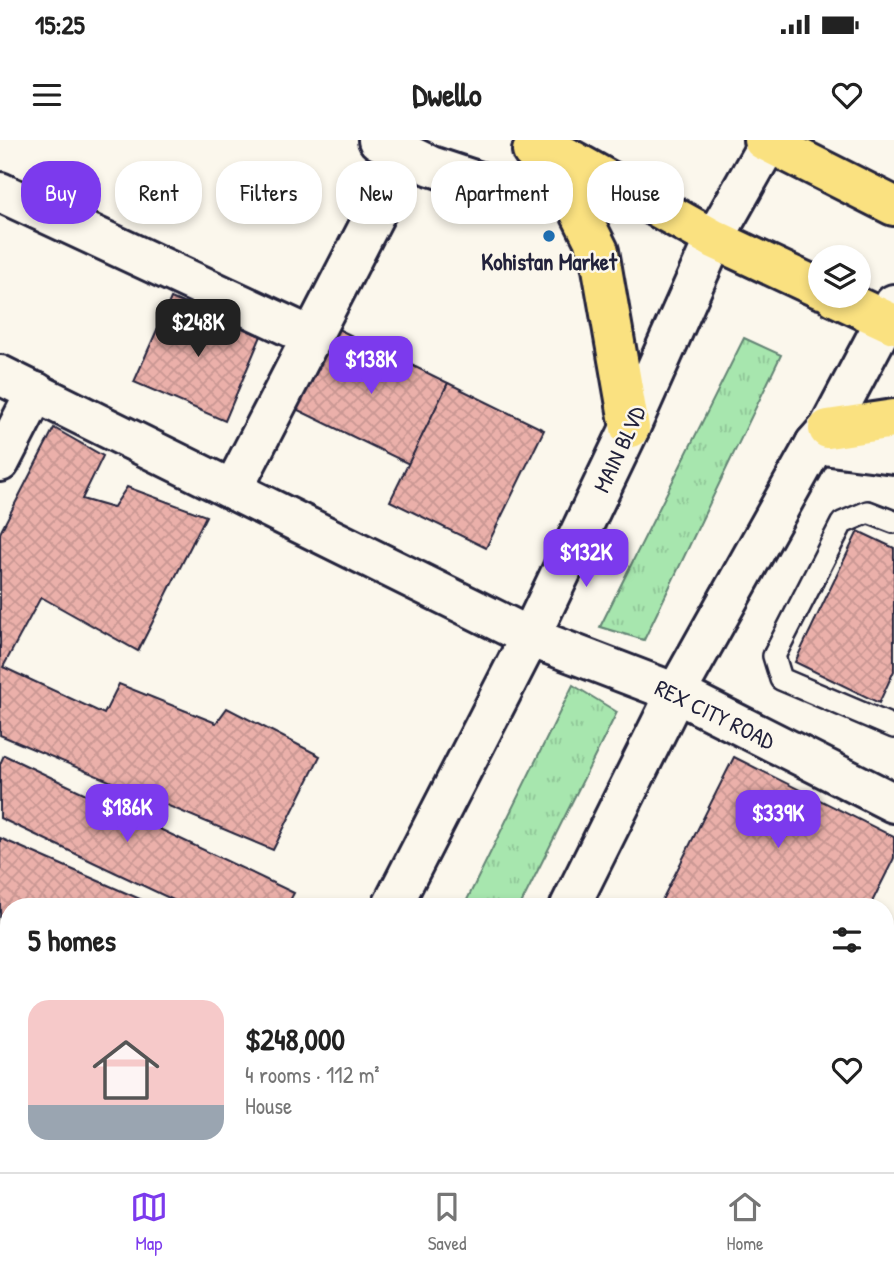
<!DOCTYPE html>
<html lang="en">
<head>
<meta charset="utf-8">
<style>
  :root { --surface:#fff; --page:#f6f6f6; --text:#222; --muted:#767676; --line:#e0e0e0; --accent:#7c3aed }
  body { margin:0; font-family:"Patrick Hand",sans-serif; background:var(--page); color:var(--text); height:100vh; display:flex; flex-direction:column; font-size:26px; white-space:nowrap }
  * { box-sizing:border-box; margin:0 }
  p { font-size:23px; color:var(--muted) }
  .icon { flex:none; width:38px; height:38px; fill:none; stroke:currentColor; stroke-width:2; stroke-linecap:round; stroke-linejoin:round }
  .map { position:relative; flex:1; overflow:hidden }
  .sheet { position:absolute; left:0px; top:758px; width:894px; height:275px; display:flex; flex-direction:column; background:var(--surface); border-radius:28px 28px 0 0; box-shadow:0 4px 10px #0003 }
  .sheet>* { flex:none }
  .guide { position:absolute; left:21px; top:21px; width:852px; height:63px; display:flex; gap:14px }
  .fabs { position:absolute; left:808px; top:105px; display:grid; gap:14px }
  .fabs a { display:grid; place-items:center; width:63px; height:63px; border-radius:50%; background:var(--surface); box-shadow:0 4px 10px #0003; font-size:35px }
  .price { position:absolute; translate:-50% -60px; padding:0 16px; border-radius:14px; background:var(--accent); color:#fff; font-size:23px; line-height:46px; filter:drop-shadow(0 2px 4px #0008) }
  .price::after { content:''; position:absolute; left:50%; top:42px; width:21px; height:16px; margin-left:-10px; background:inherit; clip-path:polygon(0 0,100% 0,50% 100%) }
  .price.active { background:#222; color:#fff }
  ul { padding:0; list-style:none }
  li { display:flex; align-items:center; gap:21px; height:175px; padding:0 28px }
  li+li { border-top:2px solid var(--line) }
  li span { display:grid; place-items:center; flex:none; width:196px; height:140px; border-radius:21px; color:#555 }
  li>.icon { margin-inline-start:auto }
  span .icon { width:84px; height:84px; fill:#fffc; stroke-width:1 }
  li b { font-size:30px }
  h2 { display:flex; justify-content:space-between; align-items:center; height:84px; padding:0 28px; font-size:30px }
  .tag { padding:0 24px; border-radius:28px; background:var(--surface); box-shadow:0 4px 10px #0003; font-size:24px; line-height:63px }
  .tag.active { background:var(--accent); color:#fff }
  .status { display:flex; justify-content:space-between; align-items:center; height:49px; padding:0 35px; background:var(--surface); direction:ltr }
  .status svg { height:19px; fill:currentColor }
  header { display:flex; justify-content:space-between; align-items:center; height:91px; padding:0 28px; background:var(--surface); font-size:32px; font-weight:700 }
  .tabs { display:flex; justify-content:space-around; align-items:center; height:98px; border-top:2px solid var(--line); background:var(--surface); font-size:19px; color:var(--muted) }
  .tabs a { display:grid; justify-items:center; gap:4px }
  .tabs .active { color:var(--accent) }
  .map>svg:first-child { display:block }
  .grass { fill:url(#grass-tufts); stroke:#648474; stroke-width:2 }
  .building { fill:url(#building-cross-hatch); stroke:#22223b; stroke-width:2 }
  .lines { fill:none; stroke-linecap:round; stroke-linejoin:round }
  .service-casing { stroke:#22223b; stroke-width:26 }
  .minor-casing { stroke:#22223b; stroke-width:44 }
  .secondary-casing { stroke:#22223b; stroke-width:44 }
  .primary-casing { stroke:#22223b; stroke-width:44 }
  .service { stroke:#fbf7ec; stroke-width:21 }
  .minor { stroke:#fbf7ec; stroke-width:38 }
  .secondary { stroke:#fbf7ec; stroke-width:38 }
  .primary { stroke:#fae180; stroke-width:38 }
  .poi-dot { fill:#1f6fb2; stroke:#fbf7ec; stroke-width:2.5 }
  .labels { text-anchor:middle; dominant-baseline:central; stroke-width:5; stroke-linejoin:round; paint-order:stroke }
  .poi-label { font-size:23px; font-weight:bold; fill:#22223b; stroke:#fbf7ec }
  .street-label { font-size:23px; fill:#22223b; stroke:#fbf7ec }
</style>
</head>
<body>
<div class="status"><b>15:25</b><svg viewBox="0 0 49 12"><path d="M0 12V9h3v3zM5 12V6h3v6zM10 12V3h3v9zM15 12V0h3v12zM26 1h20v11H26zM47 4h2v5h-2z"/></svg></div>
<header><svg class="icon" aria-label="menu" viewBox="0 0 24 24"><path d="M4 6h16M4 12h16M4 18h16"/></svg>Dwello<svg class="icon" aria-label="heart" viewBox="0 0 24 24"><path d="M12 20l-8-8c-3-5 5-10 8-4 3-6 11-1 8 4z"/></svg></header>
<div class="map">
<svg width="894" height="1032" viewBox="0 0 894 1032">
  <defs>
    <pattern id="grass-tufts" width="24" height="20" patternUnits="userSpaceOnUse" patternTransform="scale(1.75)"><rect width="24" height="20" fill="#a7e6ae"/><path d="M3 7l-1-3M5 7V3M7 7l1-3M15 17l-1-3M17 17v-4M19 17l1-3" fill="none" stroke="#8fc597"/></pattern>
    <pattern id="building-cross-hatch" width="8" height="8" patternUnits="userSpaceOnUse" patternTransform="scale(1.75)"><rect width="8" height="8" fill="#ebb0aa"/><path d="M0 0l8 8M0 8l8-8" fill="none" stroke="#c99793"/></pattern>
  </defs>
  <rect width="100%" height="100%" fill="#fbf7ec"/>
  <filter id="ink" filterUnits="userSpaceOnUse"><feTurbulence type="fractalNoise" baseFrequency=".0143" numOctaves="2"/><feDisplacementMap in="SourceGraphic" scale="14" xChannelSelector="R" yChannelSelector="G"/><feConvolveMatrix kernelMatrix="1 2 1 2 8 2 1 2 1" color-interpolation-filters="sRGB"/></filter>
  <g filter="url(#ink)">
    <!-- grass -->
    <g class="grass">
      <path d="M744,198l37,17 -137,285 -44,-13z"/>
      <path d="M573,545l44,27 -97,194h-56z"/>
    </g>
    <!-- building -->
    <g class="building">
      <path d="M171,158l90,38 -36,85 -91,-39z"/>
      <path d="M334,187l114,56 -39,81 -115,-56z"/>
      <path d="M448,243l96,47 -58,118 -96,-47z"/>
      <path d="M54,288l49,28 -21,43 31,9 14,-21 79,29 -68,135 -97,-54 -38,70 101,47 15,-30 97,39 11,-15 93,48 -47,94 -273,-115v-202z"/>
      <path d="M858,391l36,17v123l-15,32 -84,-41z"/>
      <path d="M4,615l290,138 -7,13h-101l-186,-88v-54z"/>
      <path d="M734,617l160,80v21l-24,48h-211z"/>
      <path d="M0,698l156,68h-147v139l-9,-4z"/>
    </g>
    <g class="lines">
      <!-- service casing -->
      <g class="service-casing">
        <path id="service" d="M894,382l-26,-10 -26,11 -68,133 7,23 113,48"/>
      </g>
      <!-- minor casing -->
      <g class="minor-casing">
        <g id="minor">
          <path d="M378,0l53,26 70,23 69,3"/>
          <path d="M0,52l312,145"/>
          <path d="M0,235l530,262 146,56 218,110"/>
          <path d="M815,304l79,10"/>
          <path d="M0,322l36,-70"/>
          <path d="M233,349l173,-335"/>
        </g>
      </g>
      <!-- secondary casing -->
      <g class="secondary-casing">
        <g id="secondary">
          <path d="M392,766l138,-269 100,-209 84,-189 56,-99"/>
          <path d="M570,766l106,-213 139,-249 13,-15 66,-125"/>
          <path d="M256,1032l4,-8"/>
          <path d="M438,1032l4,-8"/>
        </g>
      </g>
      <!-- primary casing -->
      <g class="primary-casing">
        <g id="primary">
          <path d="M536,0l178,99 107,50"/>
          <path d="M763,0l131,66"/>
          <path d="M532,11l29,24 38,76 31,177"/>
          <path d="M834,156l60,28"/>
          <path d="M828,289l66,-10"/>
        </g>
      </g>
      <!-- service -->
      <use href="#service" class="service"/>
      <!-- minor -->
      <use href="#minor" class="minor"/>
      <!-- secondary -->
      <use href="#secondary" class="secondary"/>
      <!-- primary -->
      <use href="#primary" class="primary"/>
    </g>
  </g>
  <!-- markers -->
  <circle class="poi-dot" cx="549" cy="96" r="7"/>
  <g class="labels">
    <!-- poi labels -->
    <g class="poi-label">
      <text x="549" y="121">Kohistan Market</text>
    </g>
    <!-- street labels -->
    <g class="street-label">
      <text transform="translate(619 309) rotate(-65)">MAIN BLVD</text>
      <text transform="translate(715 574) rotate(26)">REX CITY ROAD</text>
    </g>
  </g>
</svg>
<div class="fabs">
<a><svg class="icon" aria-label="layers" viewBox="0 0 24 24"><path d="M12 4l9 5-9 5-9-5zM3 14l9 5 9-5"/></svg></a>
</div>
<b class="price active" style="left:198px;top:219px">$248K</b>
<b class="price" style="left:371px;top:256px">$138K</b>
<b class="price" style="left:586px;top:449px">$132K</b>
<b class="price" style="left:127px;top:704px">$186K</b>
<b class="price" style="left:778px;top:710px">$339K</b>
<div class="guide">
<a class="tag active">Buy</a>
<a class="tag">Rent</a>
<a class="tag">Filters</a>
<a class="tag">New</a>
<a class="tag">Apartment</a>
<a class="tag">House</a>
</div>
<section class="sheet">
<h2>5 homes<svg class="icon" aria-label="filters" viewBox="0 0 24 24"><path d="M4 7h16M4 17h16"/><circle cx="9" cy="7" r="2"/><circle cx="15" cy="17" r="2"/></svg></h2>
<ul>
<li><span style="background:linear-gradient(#f6c9c9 75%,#9aa5b1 0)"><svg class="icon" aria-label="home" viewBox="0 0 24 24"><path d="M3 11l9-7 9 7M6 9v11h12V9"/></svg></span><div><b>$248,000</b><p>4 rooms · 112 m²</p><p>House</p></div><svg class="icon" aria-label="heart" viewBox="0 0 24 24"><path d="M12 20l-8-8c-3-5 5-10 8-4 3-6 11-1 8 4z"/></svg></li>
</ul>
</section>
</div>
<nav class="tabs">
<a class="active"><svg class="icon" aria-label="map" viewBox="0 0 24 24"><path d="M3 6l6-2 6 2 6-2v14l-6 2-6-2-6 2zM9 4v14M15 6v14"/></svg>Map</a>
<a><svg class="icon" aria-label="saved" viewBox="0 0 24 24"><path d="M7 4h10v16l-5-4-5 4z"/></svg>Saved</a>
<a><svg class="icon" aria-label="home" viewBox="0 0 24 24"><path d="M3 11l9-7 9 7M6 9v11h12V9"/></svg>Home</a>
</nav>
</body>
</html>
